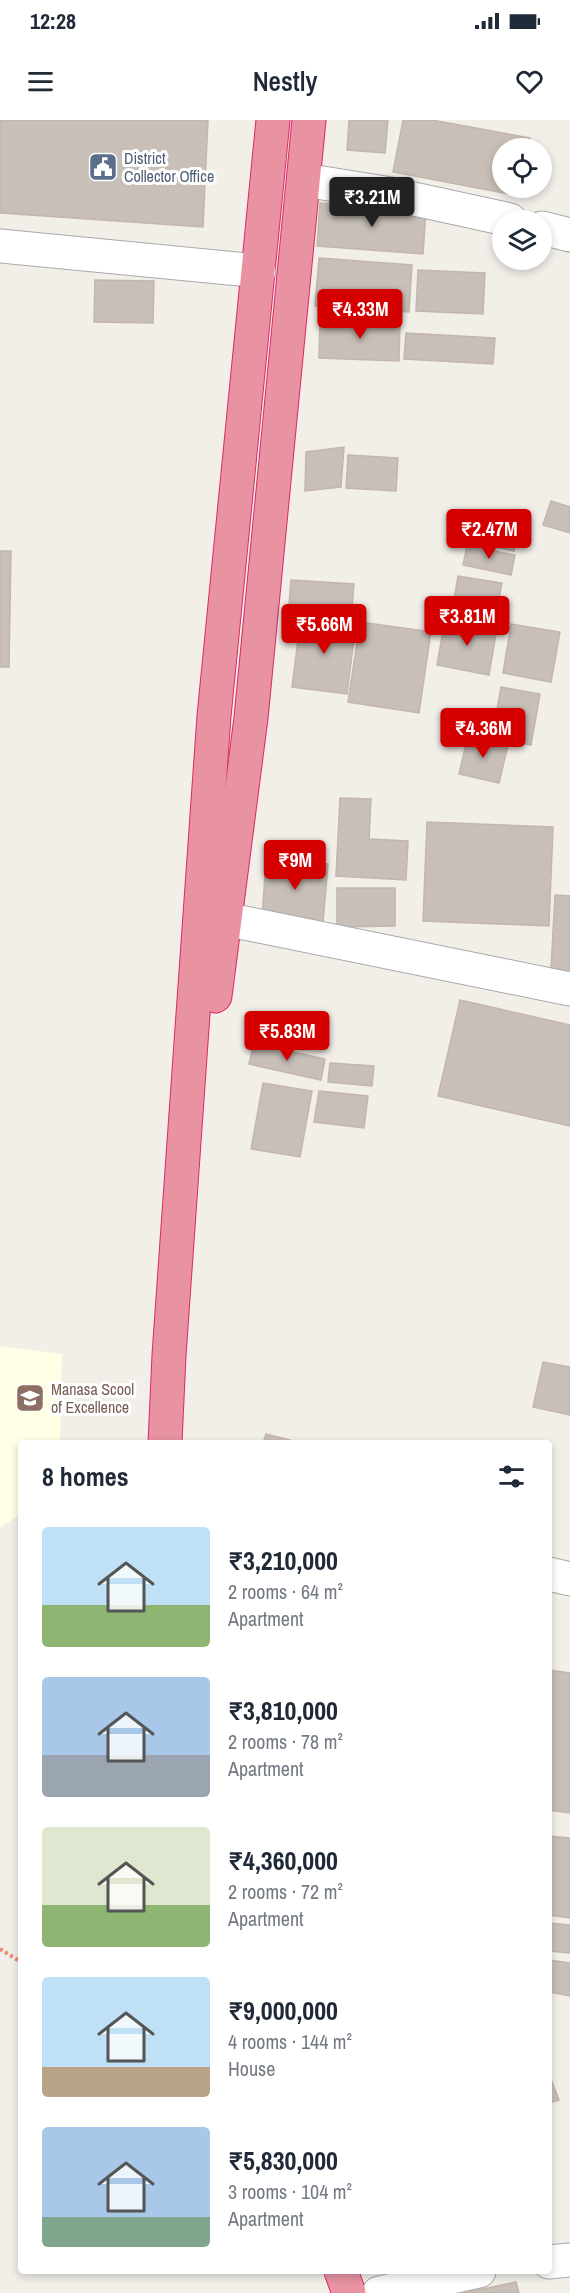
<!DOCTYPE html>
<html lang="en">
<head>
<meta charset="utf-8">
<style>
  :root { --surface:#fff; --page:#f2f2f3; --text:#1f2937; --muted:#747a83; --accent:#d40000 }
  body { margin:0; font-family:"Archivo Narrow",sans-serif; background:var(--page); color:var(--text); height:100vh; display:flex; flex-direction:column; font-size:22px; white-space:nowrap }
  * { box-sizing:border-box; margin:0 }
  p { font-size:20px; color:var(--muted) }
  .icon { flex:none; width:33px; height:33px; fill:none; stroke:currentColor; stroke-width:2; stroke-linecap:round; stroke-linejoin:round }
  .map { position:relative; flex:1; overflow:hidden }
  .details { position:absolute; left:18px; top:1320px; width:534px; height:834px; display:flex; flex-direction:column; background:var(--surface); border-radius:6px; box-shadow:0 3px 9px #0003 }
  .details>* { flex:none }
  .controls { position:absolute; left:492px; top:18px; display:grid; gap:12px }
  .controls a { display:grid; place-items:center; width:60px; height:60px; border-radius:50%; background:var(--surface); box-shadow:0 3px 9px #0003; font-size:30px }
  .price { position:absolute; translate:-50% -51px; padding:0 14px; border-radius:6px; background:var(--accent); color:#fff; font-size:20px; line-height:39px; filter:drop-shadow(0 2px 3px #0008) }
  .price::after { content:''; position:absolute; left:50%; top:36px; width:18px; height:14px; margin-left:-9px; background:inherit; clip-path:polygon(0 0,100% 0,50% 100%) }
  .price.active { background:#222; color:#fff }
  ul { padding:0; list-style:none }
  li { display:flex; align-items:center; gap:18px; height:150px; padding:0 24px }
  li span { display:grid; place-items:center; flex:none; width:168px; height:120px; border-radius:6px; color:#555 }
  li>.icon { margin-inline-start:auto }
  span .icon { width:72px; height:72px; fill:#fffc; stroke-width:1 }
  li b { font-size:26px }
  h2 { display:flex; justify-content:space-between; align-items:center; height:72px; padding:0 24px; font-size:26px }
  .status { display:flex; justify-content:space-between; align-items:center; height:42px; padding:0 30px; background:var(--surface); direction:ltr }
  .status svg { height:16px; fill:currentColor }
  header { display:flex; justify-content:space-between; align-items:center; height:78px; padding:0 24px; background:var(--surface); font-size:27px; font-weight:600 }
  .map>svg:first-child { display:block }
  .education { fill:#ffffe5 }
  .building { fill:#c7bfb8; stroke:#c4b6ab; stroke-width:1.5 }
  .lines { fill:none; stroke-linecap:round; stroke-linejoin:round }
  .street-casing { stroke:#a9a9a9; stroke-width:35 }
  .highway-casing { stroke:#dc2a67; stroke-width:35 }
  .path { stroke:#fa8072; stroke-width:4; stroke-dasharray:3 3; stroke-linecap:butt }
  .street { stroke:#fff; stroke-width:33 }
  .highway { stroke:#e892a2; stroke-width:33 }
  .labels { text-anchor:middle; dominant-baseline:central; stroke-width:6; stroke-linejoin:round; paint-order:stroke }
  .service-label { font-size:16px; fill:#4e5e75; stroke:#fff; text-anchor:start }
  .education-label { font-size:16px; fill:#785e54; stroke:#fff; text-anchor:start }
</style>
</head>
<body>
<div class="status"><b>12:28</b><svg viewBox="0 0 49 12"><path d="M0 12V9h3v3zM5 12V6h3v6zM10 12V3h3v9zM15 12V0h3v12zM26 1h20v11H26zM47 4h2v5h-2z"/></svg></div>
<header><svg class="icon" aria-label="menu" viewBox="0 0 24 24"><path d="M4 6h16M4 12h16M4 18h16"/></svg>Nestly<svg class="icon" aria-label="heart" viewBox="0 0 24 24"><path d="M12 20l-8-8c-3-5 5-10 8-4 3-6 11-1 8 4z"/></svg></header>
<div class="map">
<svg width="570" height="2173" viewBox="0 0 570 2173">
  <rect width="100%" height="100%" fill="#f2efe9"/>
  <!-- education -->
  <path class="education" d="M0,1226l62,8 -2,89h-39v70l-21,15z"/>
  <!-- building -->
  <g class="building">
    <path d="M0,0h208l-5,107 -203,-14z"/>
    <path d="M349,0h39l-3,33 -38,-3z"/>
    <path d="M403,0h29l98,18 -2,10h-26v40h19l-2,8 -126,-24z"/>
    <path d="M320,83l106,8 -3,43 -106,-8z"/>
    <path d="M319,138l93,7 -3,47 -94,-6z"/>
    <path d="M418,150l67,3 -2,41 -67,-3z"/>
    <path d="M95,160l59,1 -1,42 -59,-1z"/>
    <path d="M320,199l80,3 -1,39 -80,-3z"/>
    <path d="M406,213l89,5 -2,26 -89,-5z"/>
    <path d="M344,327l-3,40 -36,4 1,-39z"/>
    <path d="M348,335l50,3 -2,33 -50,-3z"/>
    <path d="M551,381l19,6v26l-27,-8z"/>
    <path d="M477,403l42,9 -5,19 -41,-9z"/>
    <path d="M467,426l48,9 -4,20 -48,-10z"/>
    <path d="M0,431h11l-2,116h-9z"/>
    <path d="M458,456l44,7 -6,30 -43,-7z"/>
    <path d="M291,460l63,4 -2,24 -63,-4z"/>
    <path d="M301,496l55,7 -9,71 -55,-7z"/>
    <path d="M445,499l52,9 -8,47 -52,-10z"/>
    <path d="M360,502l71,10 -12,81 -71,-11z"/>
    <path d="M511,504l49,8 -9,50 -48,-9z"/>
    <path d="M501,567l39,7 -9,51 -39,-8z"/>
    <path d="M468,615l40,10 -9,38 -40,-9z"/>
    <path d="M340,678l31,1 -2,40 39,2 -2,39 -70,-4z"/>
    <path d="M427,702l126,5 -4,99 -126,-5z"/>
    <path d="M266,740l62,4 -5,59 -61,-5z"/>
    <path d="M337,768h58v38l-58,1z"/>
    <path d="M555,775l15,1v74l-19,-1z"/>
    <path d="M460,880l110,25v101l-132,-30z"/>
    <path d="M254,923l71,16 -4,21 -72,-16z"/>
    <path d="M330,943l44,3 -2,20 -44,-4z"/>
    <path d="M263,963l49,8 -12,66 -49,-8z"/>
    <path d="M319,971l49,5 -4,32 -50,-6z"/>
    <path d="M543,1242l27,5v48l-37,-8z"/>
    <path d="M266,1314l35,9h-38z"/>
    <path d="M549,1550l21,3v140l-21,-3z"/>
    <path d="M549,1716l21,2v80l-21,-3z"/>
    <path d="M549,1803l21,2v28l-21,-2z"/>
    <path d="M549,1840l21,3v33l-21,-4z"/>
    <path d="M549,1954l10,26 -10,3z"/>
    <path d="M516,2162l3,11h-56z"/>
  </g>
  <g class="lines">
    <!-- street casing -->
    <g class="street-casing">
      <g id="street">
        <path d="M304,60l87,14 119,26"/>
        <path d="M542,108l28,7"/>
        <path d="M0,126l259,25"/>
        <path d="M225,799l345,70"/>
        <path d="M549,1454l21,5"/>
        <path d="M549,2142l21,-2"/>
        <path d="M379,2173l100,-22"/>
      </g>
    </g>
    <!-- highway casing -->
    <g class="highway-casing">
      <g id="highway">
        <path d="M215,876l36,-278 58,-598"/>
        <path d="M165,1323l4,-88 45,-639 59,-596"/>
        <path d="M341,2151l8,22"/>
      </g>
    </g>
    <!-- path -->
    <path class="path" d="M0,1829l21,13"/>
    <!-- street -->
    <use href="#street" class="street"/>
    <!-- highway -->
    <use href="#highway" class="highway"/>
  </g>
  <!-- icons -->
  <defs>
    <g id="civic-square" transform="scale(1.5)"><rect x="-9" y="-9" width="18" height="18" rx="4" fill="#5c6f8a" stroke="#fff"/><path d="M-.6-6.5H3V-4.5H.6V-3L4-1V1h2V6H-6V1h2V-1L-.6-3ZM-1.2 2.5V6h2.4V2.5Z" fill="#fff"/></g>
    <g id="school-square" transform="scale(1.5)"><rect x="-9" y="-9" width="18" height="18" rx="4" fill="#8d6e63" stroke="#fff"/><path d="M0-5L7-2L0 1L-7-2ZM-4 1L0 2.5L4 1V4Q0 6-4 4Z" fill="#fff"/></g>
  </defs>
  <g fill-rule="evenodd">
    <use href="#civic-square" x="103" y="47"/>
    <use href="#school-square" x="30" y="1278"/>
  </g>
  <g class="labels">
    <!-- service labels -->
    <g class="service-label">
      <text x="124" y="38">District<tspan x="124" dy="18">Collector Office</tspan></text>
    </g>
    <!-- education labels -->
    <g class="education-label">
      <text x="51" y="1269">Manasa Scool<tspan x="51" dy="18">of Excellence</tspan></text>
    </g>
  </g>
</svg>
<div class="controls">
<a><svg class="icon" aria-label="locate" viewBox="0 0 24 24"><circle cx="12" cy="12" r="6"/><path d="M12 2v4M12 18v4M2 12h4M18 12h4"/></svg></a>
<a><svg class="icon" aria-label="layers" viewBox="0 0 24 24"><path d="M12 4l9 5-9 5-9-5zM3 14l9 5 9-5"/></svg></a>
</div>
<b class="price active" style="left:372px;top:108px">₹3.21M</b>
<b class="price" style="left:360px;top:220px">₹4.33M</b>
<b class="price" style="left:489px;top:440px">₹2.47M</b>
<b class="price" style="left:467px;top:527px">₹3.81M</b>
<b class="price" style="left:324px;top:535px">₹5.66M</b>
<b class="price" style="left:483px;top:639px">₹4.36M</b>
<b class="price" style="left:295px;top:771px">₹9M</b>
<b class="price" style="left:287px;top:942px">₹5.83M</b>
<section class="details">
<h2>8 homes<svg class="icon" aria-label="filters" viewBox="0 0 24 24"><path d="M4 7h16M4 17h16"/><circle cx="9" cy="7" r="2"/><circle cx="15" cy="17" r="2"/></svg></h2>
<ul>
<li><span style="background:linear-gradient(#bfe0f5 65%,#8fb573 0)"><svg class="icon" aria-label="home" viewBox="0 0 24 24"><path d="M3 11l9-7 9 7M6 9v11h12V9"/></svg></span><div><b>₹3,210,000</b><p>2 rooms · 64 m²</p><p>Apartment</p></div></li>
<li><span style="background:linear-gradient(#a9c7e8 65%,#9aa5b1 0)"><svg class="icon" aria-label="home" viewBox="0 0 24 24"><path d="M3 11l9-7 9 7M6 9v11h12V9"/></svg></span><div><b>₹3,810,000</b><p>2 rooms · 78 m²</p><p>Apartment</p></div></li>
<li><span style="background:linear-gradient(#dfe7d0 65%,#8fb573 0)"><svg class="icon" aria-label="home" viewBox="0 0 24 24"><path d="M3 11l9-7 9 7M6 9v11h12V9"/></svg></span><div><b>₹4,360,000</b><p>2 rooms · 72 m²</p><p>Apartment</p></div></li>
<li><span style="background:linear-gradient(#bfe0f5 75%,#b9a48a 0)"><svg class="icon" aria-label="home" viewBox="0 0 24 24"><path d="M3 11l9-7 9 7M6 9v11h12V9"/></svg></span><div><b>₹9,000,000</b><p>4 rooms · 144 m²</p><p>House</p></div></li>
<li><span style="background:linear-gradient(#a9c7e8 75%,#7fa58c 0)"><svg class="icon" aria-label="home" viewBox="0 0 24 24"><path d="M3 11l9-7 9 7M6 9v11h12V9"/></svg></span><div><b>₹5,830,000</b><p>3 rooms · 104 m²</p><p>Apartment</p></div></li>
</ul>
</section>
</div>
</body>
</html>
